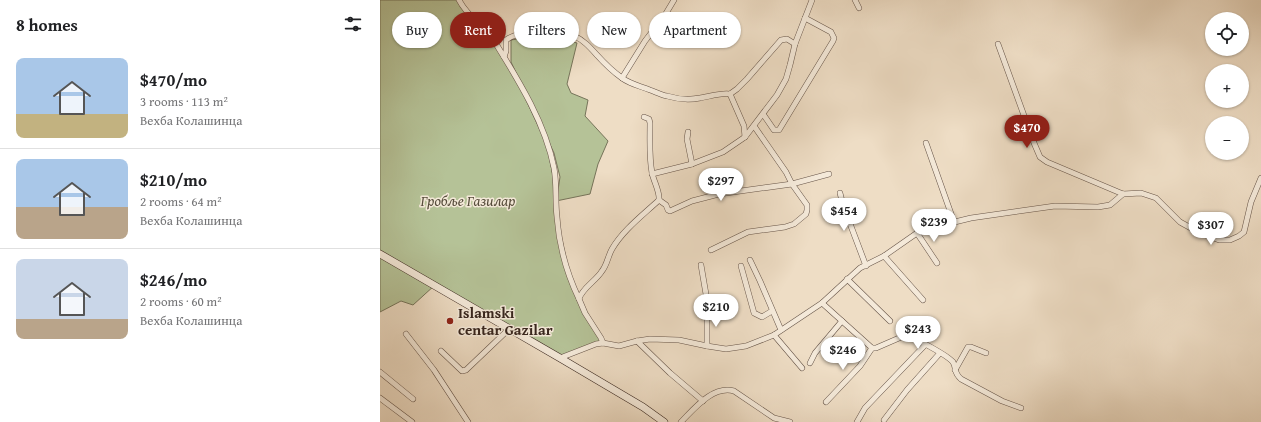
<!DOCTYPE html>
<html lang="en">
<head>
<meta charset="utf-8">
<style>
  :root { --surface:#fff; --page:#f2f2f2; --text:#202124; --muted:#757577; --line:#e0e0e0; --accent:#8f2418 }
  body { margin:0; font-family:"Gentium Book Plus",serif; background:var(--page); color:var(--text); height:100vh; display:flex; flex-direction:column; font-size:15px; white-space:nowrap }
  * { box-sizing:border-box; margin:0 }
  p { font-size:13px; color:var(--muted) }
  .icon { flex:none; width:22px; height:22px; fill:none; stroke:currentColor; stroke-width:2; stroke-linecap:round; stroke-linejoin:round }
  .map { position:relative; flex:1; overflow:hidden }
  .panel { display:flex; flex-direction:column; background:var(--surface); width:380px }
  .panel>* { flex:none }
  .top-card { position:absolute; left:12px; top:12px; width:380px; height:36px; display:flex; gap:8px }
  .fabs { position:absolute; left:825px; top:12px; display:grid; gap:8px }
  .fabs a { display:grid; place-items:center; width:44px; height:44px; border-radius:50%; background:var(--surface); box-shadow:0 1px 3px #0004; font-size:20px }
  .price { position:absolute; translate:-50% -34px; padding:0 9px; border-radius:14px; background:#fff; color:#222; font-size:13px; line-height:26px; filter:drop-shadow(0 1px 2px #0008) }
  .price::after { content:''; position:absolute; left:50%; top:24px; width:12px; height:9px; margin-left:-6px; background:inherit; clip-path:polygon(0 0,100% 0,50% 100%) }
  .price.on { background:var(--accent); color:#fff }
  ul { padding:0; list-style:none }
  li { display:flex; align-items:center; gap:12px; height:100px; padding:0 16px }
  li+li { border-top:1px solid var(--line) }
  li span { display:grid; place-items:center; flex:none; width:112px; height:80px; border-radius:8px; color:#555 }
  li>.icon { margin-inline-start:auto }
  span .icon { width:48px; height:48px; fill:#fffc; stroke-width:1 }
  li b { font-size:17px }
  h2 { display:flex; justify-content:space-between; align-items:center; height:48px; padding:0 16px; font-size:17px }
  .chip { padding:0 14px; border-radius:18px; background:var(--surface); box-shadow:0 1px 3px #0004; font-size:14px; line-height:36px }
  .chip.on { background:var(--accent); color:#fff }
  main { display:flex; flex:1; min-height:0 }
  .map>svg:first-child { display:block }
  .green { fill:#b5c297; stroke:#76745a }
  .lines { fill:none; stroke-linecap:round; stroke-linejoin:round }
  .minor-casing { stroke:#665448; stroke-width:6 }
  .secondary-casing { stroke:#38261e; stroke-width:8 }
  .minor { stroke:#f4e9d9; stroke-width:5 }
  .secondary { stroke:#f4e9d9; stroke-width:7 }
  .poi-dot { fill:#8f2418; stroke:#f4e9d9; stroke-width:1.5 }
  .labels { text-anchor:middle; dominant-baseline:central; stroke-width:3; stroke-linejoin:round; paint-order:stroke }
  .park-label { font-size:15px; font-style:italic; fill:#574d3c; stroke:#f4e9d9 }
  .poi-label { font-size:15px; font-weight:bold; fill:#38261e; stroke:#f4e9d9; text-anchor:start }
</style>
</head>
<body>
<main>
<section class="panel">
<h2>8 homes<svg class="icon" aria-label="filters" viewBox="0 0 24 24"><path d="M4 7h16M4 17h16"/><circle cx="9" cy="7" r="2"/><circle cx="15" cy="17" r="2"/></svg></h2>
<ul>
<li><span style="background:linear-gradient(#a9c7e8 70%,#c2b280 0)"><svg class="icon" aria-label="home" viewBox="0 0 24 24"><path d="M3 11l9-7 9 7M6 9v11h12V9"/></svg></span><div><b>$470/mo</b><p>3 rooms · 113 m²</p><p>Вехба Колашинца</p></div></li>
<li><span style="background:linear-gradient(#a9c7e8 60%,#b9a48a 0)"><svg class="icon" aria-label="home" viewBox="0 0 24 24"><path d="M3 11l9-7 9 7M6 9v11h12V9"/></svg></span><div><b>$210/mo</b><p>2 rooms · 64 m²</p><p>Вехба Колашинца</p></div></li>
<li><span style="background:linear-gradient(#c9d6e8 75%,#b9a48a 0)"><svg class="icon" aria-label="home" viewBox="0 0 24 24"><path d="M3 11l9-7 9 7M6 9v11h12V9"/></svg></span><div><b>$246/mo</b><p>2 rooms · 60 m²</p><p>Вехба Колашинца</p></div></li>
</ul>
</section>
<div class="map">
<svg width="881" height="422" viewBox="0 0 881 422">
  <rect width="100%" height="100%" fill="#eeddc5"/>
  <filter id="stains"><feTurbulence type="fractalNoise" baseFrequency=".005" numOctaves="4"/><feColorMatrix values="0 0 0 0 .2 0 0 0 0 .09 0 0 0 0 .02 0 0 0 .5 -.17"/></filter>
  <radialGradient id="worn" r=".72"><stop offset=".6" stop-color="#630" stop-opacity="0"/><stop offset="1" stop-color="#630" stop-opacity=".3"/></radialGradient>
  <!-- green -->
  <path class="green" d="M0,0h79l23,27 32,47 33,71 10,52 3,-20 -6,-24 -43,-91v-22c23,-4 44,-4 66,3l-10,41 4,9 17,7 -3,16 23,25 -10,23 -8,30 -34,7 1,17 14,63 32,62 -43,15 -125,-73 -22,20 -12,-4 -21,11z"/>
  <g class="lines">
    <!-- minor casing -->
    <g class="minor-casing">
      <g id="minor">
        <path d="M79,0c8,16 23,25 34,39 24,39 52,83 61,129 3,16 1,33 3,49 2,28 10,57 22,82"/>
        <path d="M475,0l4,8"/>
        <path d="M618,44l36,99 6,14 7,5 76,32 18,-1 15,5 24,24 20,11 19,7h11l9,-4 5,-4 7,-30 10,-24"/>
        <path d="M124,57l2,-6v-11c8,-6 19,-7 29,-8 56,-5 50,20 87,46 8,6 18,8 28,12 6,2 11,5 17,6 10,3 23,4 33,2 7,-1 24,-6 30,-4l7,-5 10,-10 34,-39 6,-1 8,5"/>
        <path d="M242,78l23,-37 20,-26 9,-15"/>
        <path d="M350,94l14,32 1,11"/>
        <path d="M383,114l11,16h5l54,-89 1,-3 -3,-6 -26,-14"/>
        <path d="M308,132l-1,7 5,25"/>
        <path d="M546,143l28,79"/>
        <path d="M272,174l40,-10 31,-12 22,-15 32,-42 9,-16 4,-14 5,-21 17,-44"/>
        <path d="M460,193l3,12 23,61"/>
        <path d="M279,200l7,5 2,5 2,1 22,-10 27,-7 73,-10 37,-10"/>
        <path d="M537,233l20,30"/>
        <path d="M331,250l37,-18 37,-5 9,-3 12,-10 1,-4v-5l-15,-21 -6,-12 -32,-46"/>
        <path d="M504,256l39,44"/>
        <path d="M370,260l10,21 21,49"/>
        <path d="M321,265l6,35v46"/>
        <path d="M361,266l13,47 8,4 10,-6"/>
        <path d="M467,279l43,42"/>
        <path d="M442,303l50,45h4l30,-13c9,3 41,20 47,27 4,7 0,10 8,17l41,22 19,7"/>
        <path d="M26,334l28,36 34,52"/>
        <path d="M394,335l28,33"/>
        <path d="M257,341l33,32 33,28"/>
        <path d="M223,343l-2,-5 -16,-25 -6,-14c3,-11 17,-18 23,-28 5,-6 6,-15 10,-22 11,-19 31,-34 47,-49 1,-8 -5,-18 -7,-27 -3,-16 -2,-33 -2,-50l-1,-4 -5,-2"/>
        <path d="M61,351l21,20 4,-1 43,-41"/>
        <path d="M180,358l36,-14 7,-1 16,3 18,-5 13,-2 29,1 28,6 19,3 20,-3 28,-11 48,-32 38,-35 24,-12 33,-23 9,-4 45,-11 84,-12 43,1 12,-2 13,-11"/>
        <path d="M430,363l5,-10 27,-32"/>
        <path d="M575,370l13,-23h3l15,6"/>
        <path d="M0,372l33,27"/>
        <path d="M0,398l32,24"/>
        <path d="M446,402l34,-36 12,-18"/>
        <path d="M504,420l23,-30 33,-37"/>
        <path d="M301,422c13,-13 32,-37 53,-31l40,27 16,4"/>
        <path d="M477,422l8,-14 60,-63"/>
      </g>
    </g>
    <!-- secondary casing -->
    <g class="secondary-casing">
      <path id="secondary" d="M0,254l180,104 83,49 21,15"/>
    </g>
    <!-- minor -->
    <use href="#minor" class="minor"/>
    <!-- secondary -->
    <use href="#secondary" class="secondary"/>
  </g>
  <!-- markers -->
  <circle class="poi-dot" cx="70" cy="321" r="4"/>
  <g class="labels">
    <!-- park labels -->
    <g class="park-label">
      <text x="88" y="200">Гробље Газилар</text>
    </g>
    <!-- poi labels -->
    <g class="poi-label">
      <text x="78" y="312">Islamski<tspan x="78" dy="17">centar Gazilar</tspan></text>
    </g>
  </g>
  <rect width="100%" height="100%" filter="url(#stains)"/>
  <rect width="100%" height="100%" fill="url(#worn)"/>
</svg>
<div class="fabs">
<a><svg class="icon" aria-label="locate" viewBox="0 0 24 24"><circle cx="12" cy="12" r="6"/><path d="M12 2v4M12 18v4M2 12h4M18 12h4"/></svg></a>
<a>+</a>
<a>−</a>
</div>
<b class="price on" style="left:647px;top:149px">$470</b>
<b class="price" style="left:341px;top:202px">$297</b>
<b class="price" style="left:464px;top:232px">$454</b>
<b class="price" style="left:554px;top:243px">$239</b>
<b class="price" style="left:831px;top:246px">$307</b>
<b class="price" style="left:336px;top:328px">$210</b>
<b class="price" style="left:538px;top:350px">$243</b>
<b class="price" style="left:463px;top:371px">$246</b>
<div class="top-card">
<a class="chip">Buy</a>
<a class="chip on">Rent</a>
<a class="chip">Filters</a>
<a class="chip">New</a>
<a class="chip">Apartment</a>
</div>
</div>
</main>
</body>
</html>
